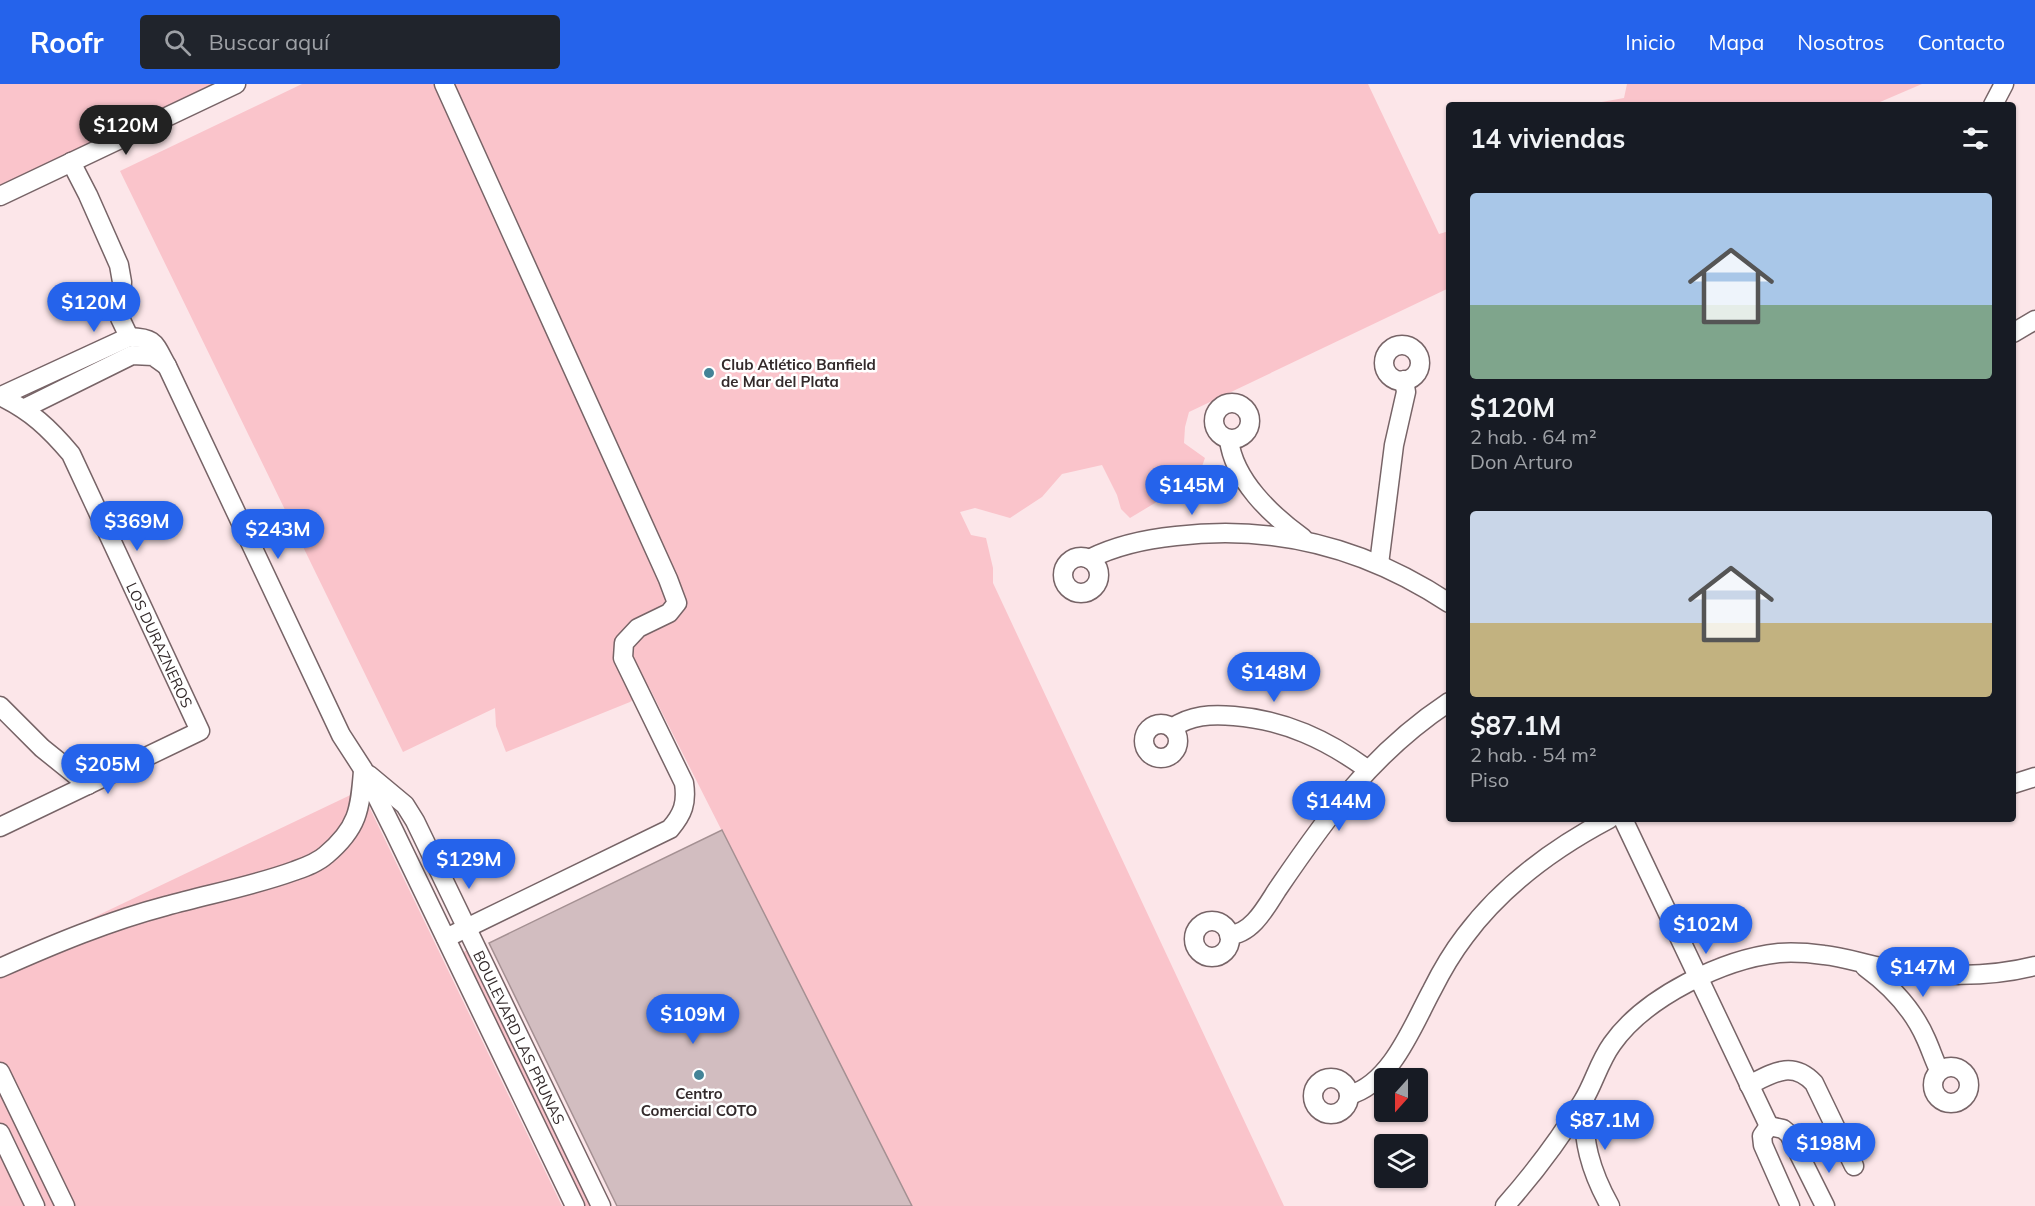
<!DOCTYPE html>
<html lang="es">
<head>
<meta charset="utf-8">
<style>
  :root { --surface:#171b24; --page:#20242c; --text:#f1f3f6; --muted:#9ea1a6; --accent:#2563eb }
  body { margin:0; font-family:Mulish,sans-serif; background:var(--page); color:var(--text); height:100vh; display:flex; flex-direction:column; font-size:22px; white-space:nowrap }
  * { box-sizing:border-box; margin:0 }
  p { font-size:20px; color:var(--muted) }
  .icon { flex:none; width:33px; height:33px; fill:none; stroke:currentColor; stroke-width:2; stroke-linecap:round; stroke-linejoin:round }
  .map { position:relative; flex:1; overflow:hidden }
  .details { position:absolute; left:1446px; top:18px; width:570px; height:720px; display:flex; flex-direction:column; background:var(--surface); border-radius:6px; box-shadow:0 2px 4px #0004 }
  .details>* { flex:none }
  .needle { width:39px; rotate:201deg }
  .tools { position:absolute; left:1374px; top:984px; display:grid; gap:12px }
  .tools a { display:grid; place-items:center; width:54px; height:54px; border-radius:6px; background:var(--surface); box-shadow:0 2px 4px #0004; font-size:30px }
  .price { position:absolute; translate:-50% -51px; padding:0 14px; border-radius:21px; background:var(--accent); color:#fff; font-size:20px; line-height:39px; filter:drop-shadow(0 2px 3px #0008) }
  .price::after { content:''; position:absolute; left:50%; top:36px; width:18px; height:14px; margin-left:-9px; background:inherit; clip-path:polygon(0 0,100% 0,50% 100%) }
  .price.on { background:#222; color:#fff }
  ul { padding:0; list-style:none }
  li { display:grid; align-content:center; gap:12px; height:318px; padding:0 24px }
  li span { display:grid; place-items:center; height:186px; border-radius:6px; color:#555 }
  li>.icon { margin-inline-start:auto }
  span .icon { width:108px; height:108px; fill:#fffc; stroke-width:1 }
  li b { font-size:26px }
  h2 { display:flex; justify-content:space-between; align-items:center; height:72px; padding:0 24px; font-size:26px }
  header { display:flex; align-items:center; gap:36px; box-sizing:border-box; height:84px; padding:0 30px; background:var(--accent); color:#fff }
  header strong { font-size:28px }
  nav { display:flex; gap:33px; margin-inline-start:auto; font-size:21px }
  .search { width:420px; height:54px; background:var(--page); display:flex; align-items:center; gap:15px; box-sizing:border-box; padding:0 21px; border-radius:6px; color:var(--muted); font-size:22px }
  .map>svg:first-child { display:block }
  .green { fill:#fac4cb }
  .building { fill:#d2bdc0; stroke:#a49092; stroke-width:1.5 }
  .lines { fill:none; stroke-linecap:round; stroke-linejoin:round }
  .minor-casing { stroke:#776467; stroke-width:21 }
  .minor { stroke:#fff; stroke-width:18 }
  .poi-dot { fill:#438397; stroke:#fff; stroke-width:2 }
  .labels { text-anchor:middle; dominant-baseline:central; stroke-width:5; stroke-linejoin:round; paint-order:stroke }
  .poi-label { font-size:15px; font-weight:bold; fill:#332a2b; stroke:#fff; text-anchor:start }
  .street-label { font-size:15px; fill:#332a2b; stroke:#fff }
</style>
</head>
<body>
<header>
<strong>Roofr</strong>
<div class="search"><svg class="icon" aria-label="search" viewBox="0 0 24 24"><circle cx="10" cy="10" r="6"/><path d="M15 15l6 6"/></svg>Buscar aquí</div>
<nav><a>Inicio</a><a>Mapa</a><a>Nosotros</a><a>Contacto</a></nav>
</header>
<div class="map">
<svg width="2035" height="1122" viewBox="0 0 2035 1122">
  <rect width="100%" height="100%" fill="#fce6e9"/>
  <!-- green -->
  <g class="green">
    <path d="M0,0h240l-240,117z"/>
    <path d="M302,0h1066l71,150 10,-3v57l-260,124 -4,15 -1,16 21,15 -7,19 -68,41 -9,-9 -4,-14 -15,-30 -40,9 -20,23 -32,21 -35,-10 -15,4 11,23 15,3 7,30v15l291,623h-372l-263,-519 -19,15 -124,50 -10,-26 -1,-18 -92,44 -283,-581z"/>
    <path d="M1627,0h295l-49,21h-288l39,-7z"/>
    <path d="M361,706l201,416h-562v-244z"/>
    <path d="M465,867h5l123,255h-9l-121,-252z"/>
  </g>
  <!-- building -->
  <path class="building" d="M722,746l190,376h-295l-128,-263z"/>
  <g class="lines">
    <!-- minor casing -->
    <g class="minor-casing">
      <g id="minor">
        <path d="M444,0l224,495 9,24 -8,10 -31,15 -14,15 -1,15 61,125c3,20 -1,31 -14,46l-224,109"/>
        <path d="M1993,21l11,-21"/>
        <path d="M71,78l17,33 31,70 3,17 -2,36 9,19"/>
        <path d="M0,112l236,-112"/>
        <path d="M2013,249l22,-13"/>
        <circle cx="1402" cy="279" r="18"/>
        <path id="s1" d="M0,312c31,15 49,32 71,58l129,277 -200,96"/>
        <path d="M1,312l128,-59c27,1 25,6 38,29l174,369 22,34 31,62 181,375"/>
        <circle cx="1232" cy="337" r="18"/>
        <path d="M25,324l107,-53 21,1 14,10"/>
        <path d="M1229,356c5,40 42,75 74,98"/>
        <circle cx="1081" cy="491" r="18"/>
        <path d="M1089,475c28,-14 57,-20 87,-23 100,-12 190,12 273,67"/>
        <path d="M1379,480l15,-119 12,-53 -2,-12"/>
        <path d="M0,622l42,42 46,37"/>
        <circle cx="1161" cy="657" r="17"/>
        <path d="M1172,644c19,-13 39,-14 62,-12 51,4 93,24 133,53"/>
        <path id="s2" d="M369,691l36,30 10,16 186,385"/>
        <path d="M2013,700l22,-7"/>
        <path d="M1623,735l146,307"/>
        <circle cx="1212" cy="855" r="18"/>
        <path d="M1229,851c23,-1 37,-28 48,-45 51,-75 95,-137 172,-188"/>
        <path d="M1865,883c26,19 48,42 61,72 5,11 8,21 13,31"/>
        <path d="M0,884c54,-24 109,-47 166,-62 43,-12 87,-20 128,-35 11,-4 23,-8 32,-16 32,-27 34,-45 37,-84"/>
        <circle cx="1951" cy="1001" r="18"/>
        <path d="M0,988l65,134"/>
        <circle cx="1331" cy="1012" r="18"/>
        <path d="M1749,1001c24,-12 43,-25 65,-2l40,83"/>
        <path d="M1349,1011c42,-11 64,-70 83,-105 9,-18 20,-37 33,-54 38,-51 89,-88 144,-117"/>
        <path d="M1585,1015c-4,40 6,73 25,107"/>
        <path d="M1769,1042l14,3 6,5 36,72"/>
        <path d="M1769,1042l-7,10 1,9 27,61"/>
        <path d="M0,1049l35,73"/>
        <path d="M1505,1122c29,-33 55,-67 78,-105 11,-18 16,-39 29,-57 33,-47 111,-85 167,-91 15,-1 30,0 45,2 21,2 42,10 62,13 47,9 102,10 149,-2"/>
      </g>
    </g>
    <!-- minor -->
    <use href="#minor" class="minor"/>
  </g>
  <!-- markers -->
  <g class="poi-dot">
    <circle cx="709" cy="289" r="6"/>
    <circle cx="699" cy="991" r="6"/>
  </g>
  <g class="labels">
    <!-- poi labels -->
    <g class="poi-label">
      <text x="721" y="280">Club Atlético Banfield<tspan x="721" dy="17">de Mar del Plata</tspan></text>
      <text x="699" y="1009" text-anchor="middle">Centro<tspan x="699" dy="17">Comercial COTO</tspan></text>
    </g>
    <!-- street labels -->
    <g class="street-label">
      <text stroke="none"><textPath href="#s1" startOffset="303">LOS DURAZNEROS</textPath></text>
      <text stroke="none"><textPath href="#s2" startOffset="306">BOULEVARD LAS PRUNAS</textPath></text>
    </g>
  </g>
</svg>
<div class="tools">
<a><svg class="needle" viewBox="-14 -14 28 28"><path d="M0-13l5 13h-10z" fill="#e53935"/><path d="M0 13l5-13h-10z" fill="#9ea1a6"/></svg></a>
<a><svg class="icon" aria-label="layers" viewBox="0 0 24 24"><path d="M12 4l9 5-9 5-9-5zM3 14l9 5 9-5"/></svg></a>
</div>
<b class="price on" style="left:126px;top:72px">$120M</b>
<b class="price" style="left:94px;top:249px">$120M</b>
<b class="price" style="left:1192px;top:432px">$145M</b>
<b class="price" style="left:137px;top:468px">$369M</b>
<b class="price" style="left:278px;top:476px">$243M</b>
<b class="price" style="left:1274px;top:619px">$148M</b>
<b class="price" style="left:108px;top:711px">$205M</b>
<b class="price" style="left:1339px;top:748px">$144M</b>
<b class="price" style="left:469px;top:806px">$129M</b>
<b class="price" style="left:1706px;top:871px">$102M</b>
<b class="price" style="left:1923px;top:914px">$147M</b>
<b class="price" style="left:693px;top:961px">$109M</b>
<b class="price" style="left:1605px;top:1067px">$87.1M</b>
<b class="price" style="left:1829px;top:1090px">$198M</b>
<section class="details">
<h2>14 viviendas<svg class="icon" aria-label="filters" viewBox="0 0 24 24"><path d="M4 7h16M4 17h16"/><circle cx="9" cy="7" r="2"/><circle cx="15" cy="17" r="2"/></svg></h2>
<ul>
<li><span style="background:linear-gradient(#a9c7e8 60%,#7fa58c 0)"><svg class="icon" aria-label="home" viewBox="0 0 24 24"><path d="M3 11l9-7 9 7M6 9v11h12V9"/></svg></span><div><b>$120M</b><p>2 hab. · 64 m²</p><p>Don Arturo</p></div></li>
<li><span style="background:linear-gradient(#c9d6e8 60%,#c2b280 0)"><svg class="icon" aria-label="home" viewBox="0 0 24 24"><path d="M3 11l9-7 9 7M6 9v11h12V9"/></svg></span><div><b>$87.1M</b><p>2 hab. · 54 m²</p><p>Piso</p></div></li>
</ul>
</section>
</div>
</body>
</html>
